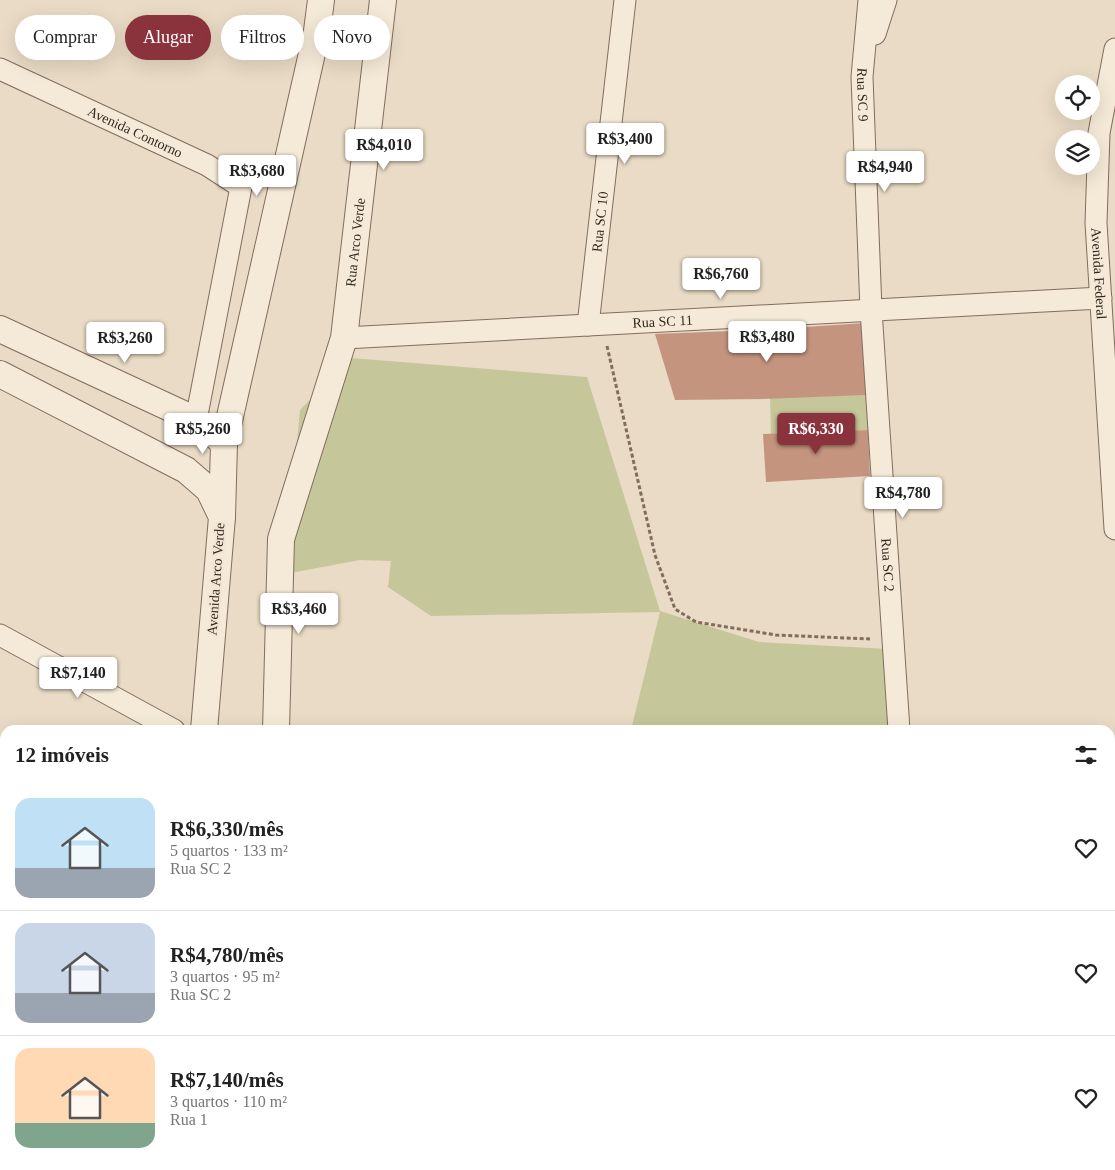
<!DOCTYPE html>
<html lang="pt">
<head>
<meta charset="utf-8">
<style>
  :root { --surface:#fff; --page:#f2f2f2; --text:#222; --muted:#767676; --line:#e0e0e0; --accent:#8b333c }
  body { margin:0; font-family:Georgia,serif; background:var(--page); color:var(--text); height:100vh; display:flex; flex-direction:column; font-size:19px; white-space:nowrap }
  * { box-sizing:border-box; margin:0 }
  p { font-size:16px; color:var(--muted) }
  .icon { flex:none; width:28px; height:28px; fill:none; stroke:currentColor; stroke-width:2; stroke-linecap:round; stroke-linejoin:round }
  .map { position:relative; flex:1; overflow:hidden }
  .drawer { position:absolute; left:0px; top:725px; width:1115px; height:445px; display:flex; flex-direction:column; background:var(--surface); border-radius:15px 15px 0 0; box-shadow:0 5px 20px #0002 }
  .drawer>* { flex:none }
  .top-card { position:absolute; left:15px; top:15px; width:500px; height:45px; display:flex; gap:10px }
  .tools { position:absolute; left:1055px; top:75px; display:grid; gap:10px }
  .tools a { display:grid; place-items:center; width:45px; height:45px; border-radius:50%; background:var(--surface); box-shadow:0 5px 20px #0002; font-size:25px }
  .price { position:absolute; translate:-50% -42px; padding:0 11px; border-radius:5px; background:#fff; color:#222; font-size:16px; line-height:32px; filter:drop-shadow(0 1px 2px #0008) }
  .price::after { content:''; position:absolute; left:50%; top:30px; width:15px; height:11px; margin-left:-8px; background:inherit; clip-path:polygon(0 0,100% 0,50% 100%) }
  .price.active { background:var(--accent); color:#fff }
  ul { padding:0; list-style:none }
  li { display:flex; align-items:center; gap:15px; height:125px; padding:0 15px }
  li+li { border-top:1px solid var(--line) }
  li span { display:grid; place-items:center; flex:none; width:140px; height:100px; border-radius:15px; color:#555 }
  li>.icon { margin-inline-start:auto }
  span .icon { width:60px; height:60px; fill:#fffc; stroke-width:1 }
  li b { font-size:21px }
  h2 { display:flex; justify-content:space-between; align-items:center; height:60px; padding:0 15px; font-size:21px }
  .pill { padding:0 18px; border-radius:22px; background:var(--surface); box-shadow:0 5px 20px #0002; font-size:18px; line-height:45px }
  .pill.active { background:var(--accent); color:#fff }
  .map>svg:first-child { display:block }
  .green { fill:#c5c69a }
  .building { fill:#c4947e }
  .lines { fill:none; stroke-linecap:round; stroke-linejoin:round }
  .minor-casing { stroke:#826d5d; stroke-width:23 }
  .tertiary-casing { stroke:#826d5d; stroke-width:28 }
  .path { stroke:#826d5d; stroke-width:3; stroke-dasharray:4 2.5; stroke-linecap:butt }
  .minor { stroke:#f5e9d7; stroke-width:21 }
  .tertiary { stroke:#f5e9d7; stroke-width:26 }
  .labels { text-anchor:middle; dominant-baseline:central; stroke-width:4.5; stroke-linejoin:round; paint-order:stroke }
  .street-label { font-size:14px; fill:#34271f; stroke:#f2e6d3 }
</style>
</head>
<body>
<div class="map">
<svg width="1115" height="1170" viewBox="0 0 1115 1170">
  <rect width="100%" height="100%" fill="#e9dbc5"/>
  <!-- green -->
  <g class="green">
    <path d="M351,358l236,19 73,234 99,31 130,7 4,81h-262l29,-118 -229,4 -43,-29 3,-26 -31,-1 -75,14 15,-164z"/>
    <path d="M867,395l1,35 -97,4 -1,-36z"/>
  </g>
  <!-- building -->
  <g class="building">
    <path d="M866,323l1,72 -104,4 -88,1 -20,-66 102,-4z"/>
    <path d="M868,430l2,46 -104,6 -3,-48z"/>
    <path d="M634,1165h80l-1,5h-79z"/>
  </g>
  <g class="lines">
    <!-- minor casing -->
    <g class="minor-casing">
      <g id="minor">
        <path id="s1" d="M869,0l-7,77 9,233 28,420"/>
        <path d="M875,34l11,-34"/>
        <path id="s2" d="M1115,49l-16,84 -3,90 19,306"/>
        <path id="s3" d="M0,69l207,96 34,22 -45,233"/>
        <path id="s4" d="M588,325l37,-325"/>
        <path id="s5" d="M344,338l757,-40"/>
        <path d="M0,635l174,95"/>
        <path d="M0,893l5,2"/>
        <path d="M1110,937l5,1"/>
        <path d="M0,1044l5,-9"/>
        <path d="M0,1142l5,3"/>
        <path d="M1110,1147l5,1"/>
        <path d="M44,1165l10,5"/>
        <path d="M734,1170v-5"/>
      </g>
    </g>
    <!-- tertiary casing -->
    <g class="tertiary-casing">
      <g id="tertiary">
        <path d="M0,329l196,91 28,23"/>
        <path d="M0,374l186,96 23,20 13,27 -18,213"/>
        <path d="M222,517l2,-74 93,-412 4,-31"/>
        <path id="s6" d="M276,730l5,-191 63,-201 39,-338"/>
        <path d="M157,1170l1,-5"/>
        <path d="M248,1170l1,-5"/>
      </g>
    </g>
    <!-- path -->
    <path class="path" d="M607,346l48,209 20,54 21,13 80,13 94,4"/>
    <!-- minor -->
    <use href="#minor" class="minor"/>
    <!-- tertiary -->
    <use href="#tertiary" class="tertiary"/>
  </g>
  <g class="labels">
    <!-- street labels -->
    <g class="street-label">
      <text stroke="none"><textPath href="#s1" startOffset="95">Rua SC 9</textPath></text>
      <text stroke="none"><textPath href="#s3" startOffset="149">Avenida Contorno</textPath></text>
      <text stroke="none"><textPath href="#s4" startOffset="104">Rua SC 10</textPath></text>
      <text stroke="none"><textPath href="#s6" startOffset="498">Rua Arco Verde</textPath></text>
      <text stroke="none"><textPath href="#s2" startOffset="226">Avenida Federal</textPath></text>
      <text stroke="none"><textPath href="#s5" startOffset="319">Rua SC 11</textPath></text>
      <text stroke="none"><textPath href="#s1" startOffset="566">Rua SC 2</textPath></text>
      <text transform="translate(216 579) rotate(-86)">Avenida Arco Verde</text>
    </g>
  </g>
</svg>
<div class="tools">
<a><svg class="icon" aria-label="locate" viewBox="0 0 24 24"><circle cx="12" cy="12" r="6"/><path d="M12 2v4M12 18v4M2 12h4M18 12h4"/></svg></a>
<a><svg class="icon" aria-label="layers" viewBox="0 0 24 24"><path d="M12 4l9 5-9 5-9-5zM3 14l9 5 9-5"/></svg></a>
</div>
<b class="price" style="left:625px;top:165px">R$3,400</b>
<b class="price" style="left:384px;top:171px">R$4,010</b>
<b class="price" style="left:885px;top:193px">R$4,940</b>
<b class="price" style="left:257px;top:197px">R$3,680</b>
<b class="price" style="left:721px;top:300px">R$6,760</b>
<b class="price" style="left:767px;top:363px">R$3,480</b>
<b class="price" style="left:125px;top:364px">R$3,260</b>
<b class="price" style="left:203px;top:455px">R$5,260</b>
<b class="price active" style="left:816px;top:455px">R$6,330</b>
<b class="price" style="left:903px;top:519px">R$4,780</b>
<b class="price" style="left:299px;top:635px">R$3,460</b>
<b class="price" style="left:78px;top:699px">R$7,140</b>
<div class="top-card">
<a class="pill">Comprar</a>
<a class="pill active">Alugar</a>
<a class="pill">Filtros</a>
<a class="pill">Novo</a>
</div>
<section class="drawer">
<h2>12 imóveis<svg class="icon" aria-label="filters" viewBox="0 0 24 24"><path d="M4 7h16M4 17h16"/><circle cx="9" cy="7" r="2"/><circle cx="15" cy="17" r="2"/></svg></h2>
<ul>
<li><span style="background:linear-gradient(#bfe0f5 70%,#9aa5b1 0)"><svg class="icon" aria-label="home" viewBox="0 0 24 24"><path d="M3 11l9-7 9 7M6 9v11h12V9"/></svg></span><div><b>R$6,330/mês</b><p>5 quartos · 133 m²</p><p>Rua SC 2</p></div><svg class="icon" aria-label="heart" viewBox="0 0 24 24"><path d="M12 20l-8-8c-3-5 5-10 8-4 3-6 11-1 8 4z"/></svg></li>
<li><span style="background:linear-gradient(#c9d6e8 70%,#9aa5b1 0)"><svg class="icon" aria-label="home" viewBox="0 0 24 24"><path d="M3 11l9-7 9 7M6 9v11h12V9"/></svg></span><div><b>R$4,780/mês</b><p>3 quartos · 95 m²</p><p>Rua SC 2</p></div><svg class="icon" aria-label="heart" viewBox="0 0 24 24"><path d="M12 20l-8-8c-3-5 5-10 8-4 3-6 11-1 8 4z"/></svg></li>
<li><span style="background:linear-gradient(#ffd9b3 75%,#7fa58c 0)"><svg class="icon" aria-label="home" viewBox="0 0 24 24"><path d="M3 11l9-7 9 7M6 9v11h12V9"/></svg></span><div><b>R$7,140/mês</b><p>3 quartos · 110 m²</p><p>Rua 1</p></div><svg class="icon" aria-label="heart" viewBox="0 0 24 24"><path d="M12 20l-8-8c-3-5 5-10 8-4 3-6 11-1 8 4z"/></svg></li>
</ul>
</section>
</div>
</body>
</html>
